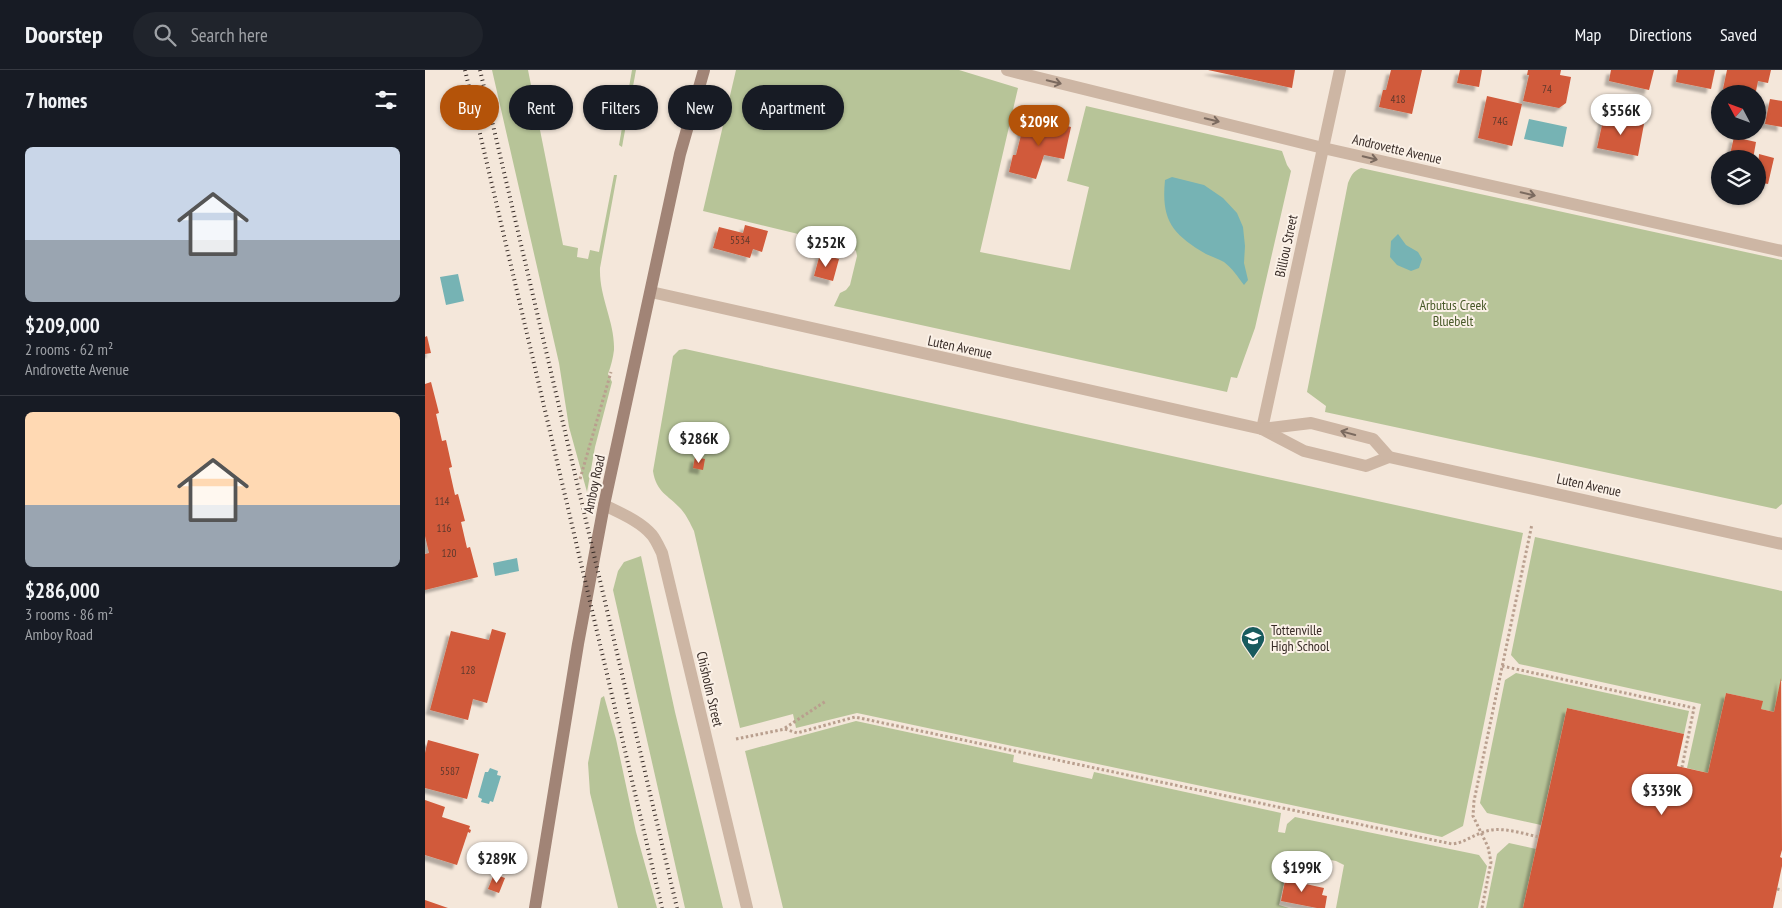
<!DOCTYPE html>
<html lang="en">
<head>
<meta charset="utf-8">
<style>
  :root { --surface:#171b24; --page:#20242c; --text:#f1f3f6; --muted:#9ea1a6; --line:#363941; --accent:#b45309 }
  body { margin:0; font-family:"PT Sans Narrow",sans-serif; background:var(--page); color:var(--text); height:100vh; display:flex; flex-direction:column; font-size:19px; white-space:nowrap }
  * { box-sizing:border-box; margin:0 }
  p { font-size:16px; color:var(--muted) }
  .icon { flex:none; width:28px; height:28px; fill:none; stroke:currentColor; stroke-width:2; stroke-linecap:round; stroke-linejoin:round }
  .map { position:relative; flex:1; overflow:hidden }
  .details { display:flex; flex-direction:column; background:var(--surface); width:425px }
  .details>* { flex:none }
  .hud { position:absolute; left:15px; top:15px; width:475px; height:45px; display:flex; gap:10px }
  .needle { width:32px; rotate:311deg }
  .tools { position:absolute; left:1286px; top:15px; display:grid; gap:10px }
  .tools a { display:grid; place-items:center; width:55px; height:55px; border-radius:50%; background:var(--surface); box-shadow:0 1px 4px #0004; font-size:25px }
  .price { position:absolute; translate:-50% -42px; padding:0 11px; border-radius:18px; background:#fff; color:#222; font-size:16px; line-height:32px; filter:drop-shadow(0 1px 2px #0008) }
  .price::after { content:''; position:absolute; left:50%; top:30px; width:15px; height:11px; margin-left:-8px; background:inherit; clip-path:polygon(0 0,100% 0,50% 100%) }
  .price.active { background:var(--accent); color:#fff }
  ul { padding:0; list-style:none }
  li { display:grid; align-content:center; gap:10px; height:265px; padding:0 25px }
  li+li { border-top:1px solid var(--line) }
  li span { display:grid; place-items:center; height:155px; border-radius:8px; color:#555 }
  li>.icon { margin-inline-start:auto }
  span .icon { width:90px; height:90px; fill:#fffc; stroke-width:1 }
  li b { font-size:21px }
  h2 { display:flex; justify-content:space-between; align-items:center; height:60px; padding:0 25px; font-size:21px }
  .chip { padding:0 18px; border-radius:22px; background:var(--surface); box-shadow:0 1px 4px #0004; font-size:18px; line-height:45px }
  .chip.active { background:var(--accent); color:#fff }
  header { display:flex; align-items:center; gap:30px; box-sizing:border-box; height:70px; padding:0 25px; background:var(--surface); border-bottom:1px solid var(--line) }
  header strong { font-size:24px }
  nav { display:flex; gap:28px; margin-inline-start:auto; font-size:18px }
  .search { width:350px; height:45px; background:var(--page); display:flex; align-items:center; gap:12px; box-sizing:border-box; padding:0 18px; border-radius:28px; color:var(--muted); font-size:19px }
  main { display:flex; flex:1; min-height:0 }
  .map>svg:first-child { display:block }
  .green { fill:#b7c498 }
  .water { fill:#76b3b4 }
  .building { fill:#d15a3a; filter:url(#shadow) }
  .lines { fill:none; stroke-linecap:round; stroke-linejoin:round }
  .path { stroke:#b99f8e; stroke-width:3; stroke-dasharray:2.5 2.5; stroke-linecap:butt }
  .street { stroke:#cdb6a4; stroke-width:12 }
  .secondary { stroke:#a18476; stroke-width:12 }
  .rail { stroke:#382c27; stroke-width:4; stroke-dasharray:1 4; stroke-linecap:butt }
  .oneway { stroke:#7b6a5f }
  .labels { text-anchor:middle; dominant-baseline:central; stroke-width:4; stroke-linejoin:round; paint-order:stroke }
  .number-label { font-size:11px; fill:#5e382c }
  .street-label { font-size:14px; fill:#382c27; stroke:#fbf1e7 }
  .park-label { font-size:14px; fill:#485928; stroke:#fbf1e7 }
  .poi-label { font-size:14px; fill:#382c27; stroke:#fbf1e7; text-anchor:start }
</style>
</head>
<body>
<header>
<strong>Doorstep</strong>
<div class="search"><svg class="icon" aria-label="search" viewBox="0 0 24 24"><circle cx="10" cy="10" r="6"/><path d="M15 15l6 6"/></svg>Search here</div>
<nav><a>Map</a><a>Directions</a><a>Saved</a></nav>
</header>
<main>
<section class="details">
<h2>7 homes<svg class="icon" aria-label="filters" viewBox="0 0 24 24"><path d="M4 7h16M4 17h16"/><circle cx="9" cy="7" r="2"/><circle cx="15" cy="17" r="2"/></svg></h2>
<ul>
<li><span style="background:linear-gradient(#c9d6e8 60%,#9aa5b1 0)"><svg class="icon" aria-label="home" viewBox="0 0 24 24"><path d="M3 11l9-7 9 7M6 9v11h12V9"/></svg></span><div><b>$209,000</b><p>2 rooms · 62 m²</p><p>Androvette Avenue</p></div></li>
<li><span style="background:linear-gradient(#ffd9b3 60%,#9aa5b1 0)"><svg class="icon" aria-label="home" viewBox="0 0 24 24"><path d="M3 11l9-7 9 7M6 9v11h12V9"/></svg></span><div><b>$286,000</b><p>3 rooms · 86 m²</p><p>Amboy Road</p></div></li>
</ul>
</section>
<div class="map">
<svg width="1357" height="838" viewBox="0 0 1357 838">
  <defs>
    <filter id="shadow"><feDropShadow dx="-4.5" dy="4.5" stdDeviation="1" flood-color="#0004"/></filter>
  </defs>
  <rect width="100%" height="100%" fill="#f4e7da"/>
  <!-- green -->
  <g class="green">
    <path d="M67,0h36l35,175 15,3 -1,9 11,2 2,-9 9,2 15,-77h3l-17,93c-1,29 15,54 14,82 -1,8 -3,16 -6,24l4,8 -17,65 -8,45 -18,-65 -10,-64z"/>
    <path d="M207,0h4l-14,77 -3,-2z"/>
    <path d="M311,0h223l59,18 -38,164 90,18 19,-83 -22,-6 19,-75 196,45 5,14 4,6 -36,157 -18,50 -6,-1 -4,15 -393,-86 6,-13 6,-3 4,-5 7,-29 -1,-5 -4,-4 -149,-36z"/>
    <path d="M936,98l421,92v244l-6,5 -451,-97 1,-6 -19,-14 41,-209c3,-7 5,-12 13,-15z"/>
    <path d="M260,279l838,184 -60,293 -21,11 -585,-124 -61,15 -3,-14 -53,14 -46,-197c-4,-8 -7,-15 -13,-22 -13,-14 -25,-17 -28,-38l20,-115 6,-6z"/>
    <path d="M1110,467l247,54v90h-1l-7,31 -13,-3 1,-8 -36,-8 -18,80 -21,-5 14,-64 -182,-40 -8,-9z"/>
    <path d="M216,486l34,156 48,196h-38l-72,-318 5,-19 6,-9z"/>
    <path d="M1091,603l173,38 -5,23 -117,-26 -26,117 -54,-12 -7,-10 25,-123z"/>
    <path d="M179,626l12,43 20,93 21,76h-39l-28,-115 -2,-30 13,-65z"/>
    <path d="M431,651l158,34 -1,7 79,17 2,-7 187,41 -3,19 7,1 2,-9 8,-7 184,38 8,11 -9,42h-142l8,-43 -8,-4 -45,-8 -12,52 10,3h-506l-38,-157z"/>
    <path d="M1084,773l27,6 -13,59h-37l11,-54z"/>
  </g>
  <!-- water -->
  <g class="water">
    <path d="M1104,49l38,8 -4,20 -39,-8z"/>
    <path d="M747,107l32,8 19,13 14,15 6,14 2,19 -1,17 4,17 -4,5c-6,-8 -12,-17 -20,-23 -5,-3 -12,-5 -18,-8 -34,-20 -45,-34 -41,-74z"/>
    <path d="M973,164l8,11 12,7 4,7 -3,9 -8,3 -14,-6 -7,-8 1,-16z"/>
    <path d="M33,204l6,27 -18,4 -6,-28z"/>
    <path d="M92,488l2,13 -24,5 -2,-13z"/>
    <path d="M65,698l8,3 -1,4 4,1 -8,26 -3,-1 -1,3 -8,-2 1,-3 -4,-2 7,-25h3z"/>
  </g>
  <!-- building -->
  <g class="building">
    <path d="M783,0h87l-3,18z"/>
    <path d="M966,0h31l-10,44 -33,-7 4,-17h3z"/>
    <path d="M1035,0h22l-3,17 -22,-4z"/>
    <path d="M1103,0h33l-1,5 11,2 -5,26 -7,5 -36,-7 6,-26h-2z"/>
    <path d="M1186,0h43l-5,20 -40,-9z"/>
    <path d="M1253,0h37l-4,19 -35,-7z"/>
    <path d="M1302,0h44l-3,13 -10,-2 -2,10 -14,-2 -1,4 -18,-4z"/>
    <path d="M1062,26l35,8 -10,42 -34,-8z"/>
    <path d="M1345,29l12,2v26l-17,-3z"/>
    <path d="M1179,46l40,8 -6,32 -41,-8z"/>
    <path d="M600,49l25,6v-3l21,5 -7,32 -20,-4 -8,24 -27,-7 4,-17h3z"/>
    <path d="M1309,67l22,5 -3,17h-24z"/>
    <path d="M1334,84l15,4 -6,26 -11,-2z"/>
    <path d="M320,155l23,6 -6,21 -9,-3 -3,9 -37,-10 6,-21 24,6z"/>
    <path d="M395,184l19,5 -6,22 -19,-5z"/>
    <path d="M2,266l4,17 -6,1v-17z"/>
    <path d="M6,312l8,31 -3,1 6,27 4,-1 6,27 -3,1 6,27 3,-1 7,27 -4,1 6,26 3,-1 8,30 -53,13v-36l4,-1 -4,-17v-152z"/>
    <path d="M270,387l10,2 -2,11 -10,-2z"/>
    <path d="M67,559l14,4 -19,70 -14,-4 -5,21 -38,-10 21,-79 38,9z"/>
    <path d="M1356,608l1,172 -2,7 2,1v8l-9,42h-250l44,-200 117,26 -7,32 31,7 18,-80 37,8 -2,8 13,3z"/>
    <path d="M3,670l51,14 -12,45 -42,-11v-35z"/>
    <path d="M0,730l20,7 -3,10 28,9 -1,3 2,1 -1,3 -2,-1 -11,33 -32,-10z"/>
    <path d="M863,796l7,1 -3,14 32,7 -2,7 5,1 -2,12h-8l-36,-7z"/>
    <path d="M69,804l11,4 -6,15 -11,-4z"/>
    <path d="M0,830l23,8h-23z"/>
  </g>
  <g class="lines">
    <!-- path -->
    <g class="path">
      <path d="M155,409l31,-107"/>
      <path d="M1077,596l192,42 -12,59"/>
      <path d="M360,658l41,-27"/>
      <path d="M311,669l49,-10 12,4 58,-16 597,127c11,-1 18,-7 29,-11 18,-8 39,0 58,4"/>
      <path d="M1352,819l5,1"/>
      <path d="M1057,838l9,-46 -3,-15 -15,-31 1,-15 58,-277"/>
    </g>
    <!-- street -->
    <g class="street">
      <path d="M582,0l316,78 459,103"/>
      <path d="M226,222l611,137 42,22 62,15 23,-9 393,87"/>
      <path d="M837,359l78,-359"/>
      <path d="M837,359l49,-6 62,16 16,18"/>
      <path d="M179,435c16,8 36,16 48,30 4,5 7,12 10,18l85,355"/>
    </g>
    <!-- secondary -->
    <path class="secondary" d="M110,838l43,-264 26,-139 76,-351 24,-84"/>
    <!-- rail -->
    <g class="rail">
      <path d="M40,0l197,838"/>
      <path d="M55,0l197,838"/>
    </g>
  </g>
  <!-- one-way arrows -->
  <defs><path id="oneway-shaft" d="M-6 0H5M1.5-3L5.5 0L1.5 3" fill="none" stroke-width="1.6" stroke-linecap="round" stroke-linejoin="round" transform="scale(1.25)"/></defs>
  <g class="oneway">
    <use href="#oneway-shaft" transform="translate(629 12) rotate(14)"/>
    <use href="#oneway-shaft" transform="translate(787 50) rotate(14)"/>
    <use href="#oneway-shaft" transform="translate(945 88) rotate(13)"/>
    <use href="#oneway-shaft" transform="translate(1103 124) rotate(13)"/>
    <use href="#oneway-shaft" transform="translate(923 363) rotate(-165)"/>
  </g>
  <!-- icons -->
  <defs>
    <g id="school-pin" transform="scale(1.25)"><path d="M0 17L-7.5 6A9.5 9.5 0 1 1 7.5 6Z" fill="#185b5e" stroke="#fbf1e7"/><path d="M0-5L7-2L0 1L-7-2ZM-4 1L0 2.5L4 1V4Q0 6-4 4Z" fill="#fff"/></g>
  </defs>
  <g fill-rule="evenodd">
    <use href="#school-pin" x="828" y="568"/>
  </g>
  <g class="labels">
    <!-- number labels -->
    <g class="number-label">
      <text x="1122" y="19">74</text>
      <text x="973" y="29">418</text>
      <text x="1075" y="51">74G</text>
      <text x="315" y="170">5534</text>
      <text x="17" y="431">114</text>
      <text x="19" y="458">116</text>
      <text x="24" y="483">120</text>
      <text x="43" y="600">128</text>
      <text x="25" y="701">5587</text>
    </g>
    <!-- street labels -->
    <g class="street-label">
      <text transform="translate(972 79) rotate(13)">Androvette Avenue</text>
      <text transform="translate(861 176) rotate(-78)">Billiou Street</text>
      <text transform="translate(535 277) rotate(12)">Luten Avenue</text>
      <text transform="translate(169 414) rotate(-78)">Amboy Road</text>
      <text transform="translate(1164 415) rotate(12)">Luten Avenue</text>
      <text transform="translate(285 619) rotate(77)">Chisholm Street</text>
    </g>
    <!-- park labels -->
    <g class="park-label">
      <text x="1028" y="235">Arbutus Creek<tspan x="1028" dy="16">Bluebelt</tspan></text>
    </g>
    <!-- poi labels -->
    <g class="poi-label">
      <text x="846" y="560">Tottenville<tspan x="846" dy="16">High School</tspan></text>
    </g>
  </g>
</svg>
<div class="tools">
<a><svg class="needle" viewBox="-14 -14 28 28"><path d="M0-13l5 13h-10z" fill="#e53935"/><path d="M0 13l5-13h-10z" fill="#9ea1a6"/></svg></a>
<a><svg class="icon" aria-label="layers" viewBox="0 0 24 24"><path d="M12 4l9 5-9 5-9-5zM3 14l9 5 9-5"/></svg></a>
</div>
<b class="price" style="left:1196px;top:66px">$556K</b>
<b class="price active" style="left:614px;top:77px">$209K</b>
<b class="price" style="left:401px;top:198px">$252K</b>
<b class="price" style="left:274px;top:394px">$286K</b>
<b class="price" style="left:1237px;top:746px">$339K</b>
<b class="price" style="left:72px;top:814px">$289K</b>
<b class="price" style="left:877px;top:823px">$199K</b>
<div class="hud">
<a class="chip active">Buy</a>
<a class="chip">Rent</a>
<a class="chip">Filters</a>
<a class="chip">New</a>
<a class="chip">Apartment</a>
</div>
</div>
</main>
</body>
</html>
